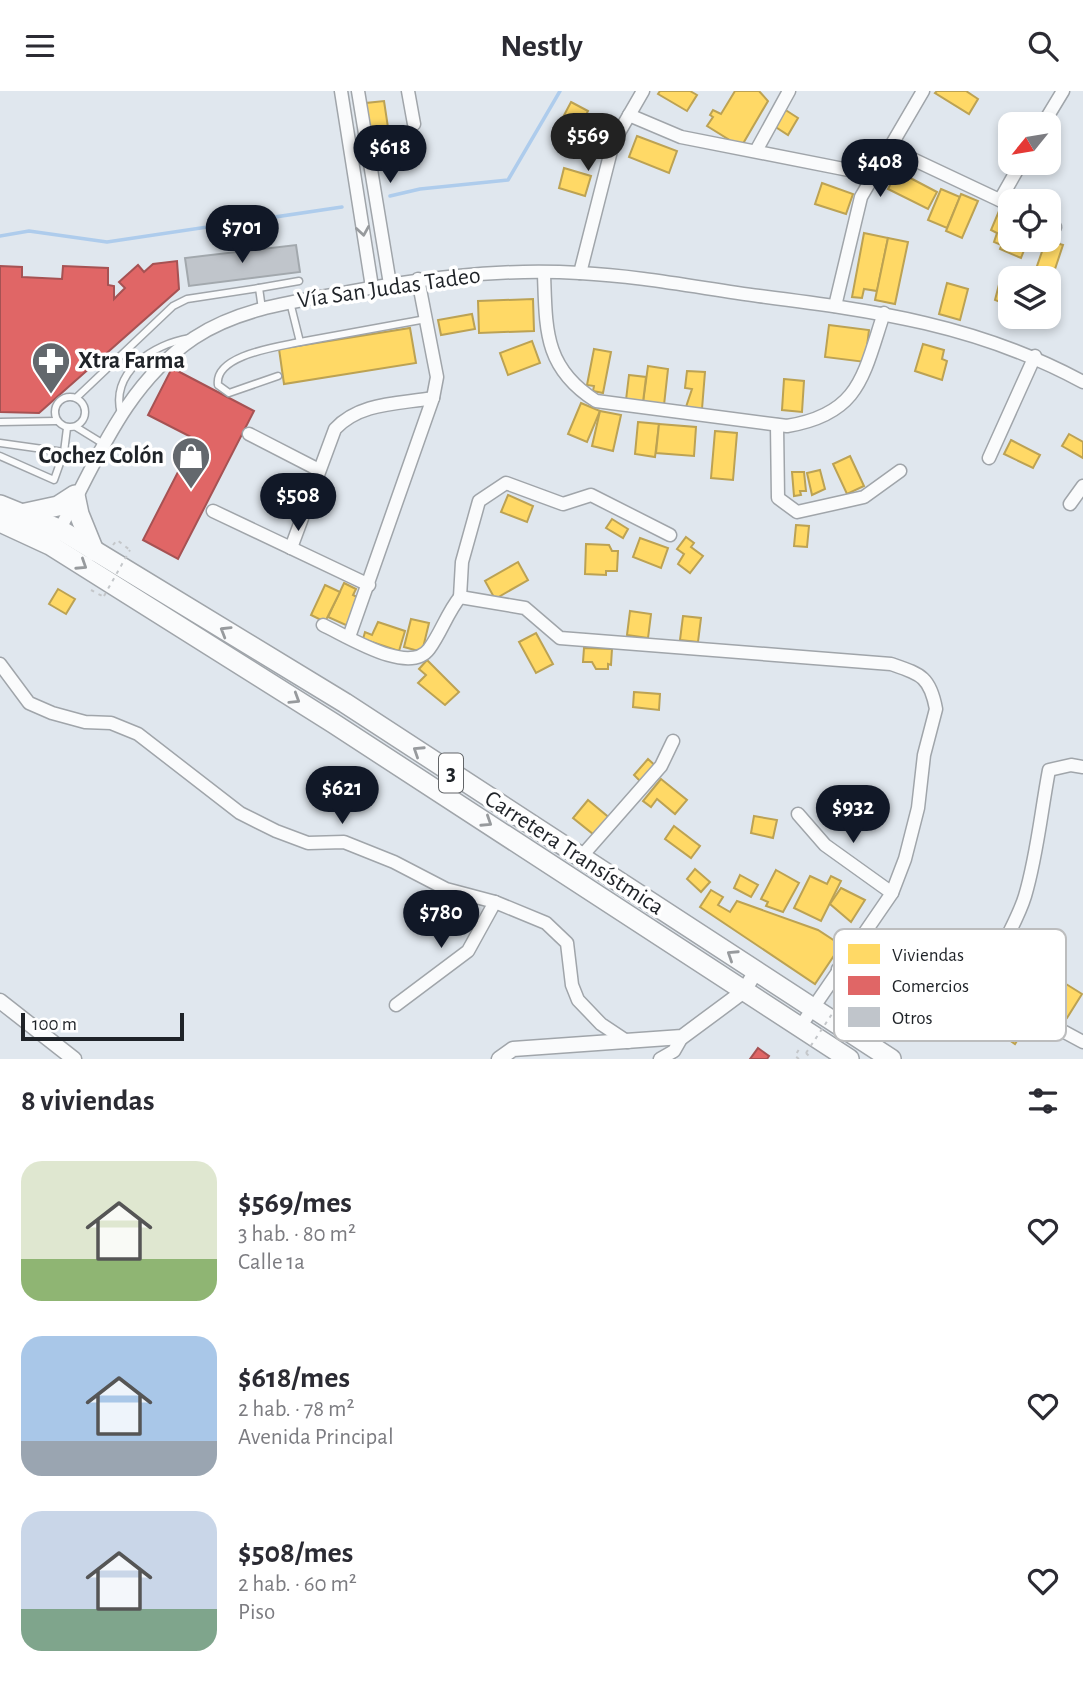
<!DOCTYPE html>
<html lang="es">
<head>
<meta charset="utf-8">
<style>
  :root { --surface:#fff; --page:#f2f2f3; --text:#2b2b33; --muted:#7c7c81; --accent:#111827 }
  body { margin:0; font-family:"Alegreya Sans",sans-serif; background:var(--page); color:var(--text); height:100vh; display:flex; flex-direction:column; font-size:26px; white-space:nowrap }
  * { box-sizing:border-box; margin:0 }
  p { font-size:23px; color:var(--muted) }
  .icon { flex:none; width:38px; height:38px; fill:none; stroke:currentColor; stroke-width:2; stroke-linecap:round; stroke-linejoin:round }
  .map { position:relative; height:968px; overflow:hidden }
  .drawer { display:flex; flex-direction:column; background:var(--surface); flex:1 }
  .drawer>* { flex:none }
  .needle { width:46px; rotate:240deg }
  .buttons { position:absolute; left:998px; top:21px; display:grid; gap:14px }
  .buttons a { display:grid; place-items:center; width:63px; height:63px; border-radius:14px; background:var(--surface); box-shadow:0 4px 10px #0003; font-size:35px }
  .scale { position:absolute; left:21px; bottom:18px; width:163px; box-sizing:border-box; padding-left:7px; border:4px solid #1f2328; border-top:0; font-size:19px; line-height:24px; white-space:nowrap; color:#1f2328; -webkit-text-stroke:5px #fff; paint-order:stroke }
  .price { position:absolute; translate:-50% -60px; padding:0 16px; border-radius:24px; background:var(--accent); color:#fff; font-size:23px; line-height:46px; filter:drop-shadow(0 2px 4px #0008) }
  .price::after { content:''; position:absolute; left:50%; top:42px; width:21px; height:16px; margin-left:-10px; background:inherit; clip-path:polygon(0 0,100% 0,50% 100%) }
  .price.current { background:#222; color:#fff }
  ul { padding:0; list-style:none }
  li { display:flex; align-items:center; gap:21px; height:175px; padding:0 21px }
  li span { display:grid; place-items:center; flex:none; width:196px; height:140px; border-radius:21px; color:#555 }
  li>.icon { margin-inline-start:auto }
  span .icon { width:84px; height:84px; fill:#fffc; stroke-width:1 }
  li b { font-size:30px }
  h2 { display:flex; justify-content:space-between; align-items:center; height:84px; padding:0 21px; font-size:30px }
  header { display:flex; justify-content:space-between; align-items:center; height:91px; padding:0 21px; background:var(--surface); font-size:32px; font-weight:700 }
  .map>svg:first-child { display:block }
  .homes { fill:#ffd966; stroke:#bca253; stroke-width:2 }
  .shops { fill:#e06666; stroke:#a65253; stroke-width:2 }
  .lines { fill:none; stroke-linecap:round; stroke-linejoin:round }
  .stream { stroke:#aeccec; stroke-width:3.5 }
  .building { fill:#c0c5cb; stroke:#a2a8ad; stroke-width:2 }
  .service-casing { stroke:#a0a5aa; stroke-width:9 }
  .minor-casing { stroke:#a0a5aa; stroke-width:15 }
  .tertiary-casing { stroke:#a0a5aa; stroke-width:17 }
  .primary-casing { stroke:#a0a5aa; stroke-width:22 }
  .path { stroke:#c4c7ca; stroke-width:2; stroke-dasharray:3.5 5; stroke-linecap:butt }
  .service { stroke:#fafbfc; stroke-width:6 }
  .minor { stroke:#fafbfc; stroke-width:12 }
  .tertiary { stroke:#fafbfc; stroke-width:14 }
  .primary { stroke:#fafbfc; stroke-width:19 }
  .path-bridge { stroke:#c4c7ca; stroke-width:2; stroke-dasharray:3.5 5; stroke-linecap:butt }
  .oneway { stroke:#979a9d }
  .labels { text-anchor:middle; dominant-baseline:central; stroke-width:7; stroke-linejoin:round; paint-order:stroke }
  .shield { fill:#fff; stroke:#626568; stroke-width:2 }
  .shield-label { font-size:23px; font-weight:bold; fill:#1f2328 }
  .street-label { font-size:24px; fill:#1f2328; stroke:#fff }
  .poi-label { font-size:24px; font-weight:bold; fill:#1f2328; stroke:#fff; text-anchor:start }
  .key { fill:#fff; stroke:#bcbdbe; stroke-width:2 }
  .key-label { font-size:19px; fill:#1f2328 }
</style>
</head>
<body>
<header><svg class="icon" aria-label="menu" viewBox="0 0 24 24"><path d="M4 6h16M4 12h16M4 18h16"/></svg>Nestly<svg class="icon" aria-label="search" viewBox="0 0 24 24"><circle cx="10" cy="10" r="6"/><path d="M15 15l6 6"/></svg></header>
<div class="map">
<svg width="1083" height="968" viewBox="0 0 1083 968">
  <rect width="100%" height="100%" fill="#e0e7ee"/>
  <!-- homes -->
  <g class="homes">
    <path d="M660,0h30l7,4 -10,16 -29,-17z"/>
    <path d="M735,0h24l9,10 -27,46 -34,-21 6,-9 -3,-2 3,-5 8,4z"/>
    <path d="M937,0h29l12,8 -9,15 -34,-21z"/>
    <path d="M384,10l5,33 -19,2 -4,-33z"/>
    <path d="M571,11l17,9 -8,17 -18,-9z"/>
    <path d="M784,18l14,9 -10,17 -14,-9z"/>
    <path d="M637,45l40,15 -8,22 -40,-16z"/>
    <path d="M564,77l27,8 -6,20 -26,-8z"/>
    <path d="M897,80l40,21 -9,17 -40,-20z"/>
    <path d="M822,92l31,11 -7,20 -31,-10z"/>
    <path d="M941,98l19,8 -13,31 -19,-8z"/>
    <path d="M961,103l17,7 -16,37 -16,-7z"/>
    <path d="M999,120l11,4 -9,30 -7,-3 3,-9 -6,-3z"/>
    <path d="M1010,132v17h18l-7,18 -21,-9z"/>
    <path d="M864,142l24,5 -11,53 -13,-2 -2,9 -10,-1z"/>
    <path d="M888,147l20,4 -13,62 -20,-4z"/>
    <path d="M1046,149l17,5 -10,30 -17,-6z"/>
    <path d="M1002,182l21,5h-13v28l-15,-6z"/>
    <path d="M947,192l21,6 -8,31 -21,-6z"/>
    <path d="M533,208l1,32 -55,2 -1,-32z"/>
    <path d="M472,223l3,15 -34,6 -3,-15z"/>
    <path d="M829,234l40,5 -4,32 -40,-5z"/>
    <path d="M410,237l6,35 -132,21 -5,-35z"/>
    <path d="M532,250l8,22 -32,12 -8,-22z"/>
    <path d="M923,253l21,6 -2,9 5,2 -5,19 -27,-9z"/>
    <path d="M594,258l17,3 -8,41 -10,-2 1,-5 -7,-1z"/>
    <path d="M648,275l20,3 -4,36 -21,-3z"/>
    <path d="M687,280l18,1 -3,37 -16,-2 6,-18 -7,-1z"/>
    <path d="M629,284l17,2 -3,25 -17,-2z"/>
    <path d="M784,288l20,2 -2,31 -20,-2z"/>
    <path d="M581,312l19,8 -13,31 -19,-8z"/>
    <path d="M600,320l21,4 -8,36 -21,-5z"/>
    <path d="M638,331l21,2 -4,33 -20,-3z"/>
    <path d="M659,333l37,3 -2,29 -38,-3z"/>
    <path d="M715,340l22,2 -4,47 -22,-2z"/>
    <path d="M1069,343l14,8v16l-21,-12z"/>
    <path d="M1011,349l29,15 -7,13 -29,-14z"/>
    <path d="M850,365l14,30 -17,8 -14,-30z"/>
    <path d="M820,379l5,19 -13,6 -5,-22z"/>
    <path d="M792,381h12l2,19h-6l1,4 -7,1z"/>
    <path d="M508,404l25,11 -6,16 -26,-10z"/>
    <path d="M612,428l16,10 -5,9 -17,-10z"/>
    <path d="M796,434l13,1 -2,21 -13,-1z"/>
    <path d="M686,446l8,6 -3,4 12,9 -13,17 -12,-9 6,-10 -7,-5z"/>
    <path d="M640,447l28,10 -7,20 -28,-11z"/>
    <path d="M586,453l23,1 3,6h6l-1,20h-11v4l-21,-1z"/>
    <path d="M518,471l10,18 -33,19 -10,-18z"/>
    <path d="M344,492l12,6 -3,6 8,4 -13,27 -20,-9z"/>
    <path d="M325,494l15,7 -15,30 -14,-7z"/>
    <path d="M58,498l17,10 -9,15 -17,-10z"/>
    <path d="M630,520l21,3 -3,24 -21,-3z"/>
    <path d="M683,525l18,2 -3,24 -18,-2z"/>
    <path d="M411,528l18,4 -7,29 -18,-5z"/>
    <path d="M378,531l27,9 -6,20 -36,-12 2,-7 7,3z"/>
    <path d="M536,542l17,31 -17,9 -17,-31z"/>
    <path d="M584,557l28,1 -1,16 -3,-1v5h-12l-4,-7h-9z"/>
    <path d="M427,569l32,32 -14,13 -27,-22 8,-8 -7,-6z"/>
    <path d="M634,601l26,2 -1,16 -26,-3z"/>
    <path d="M648,668l11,10 -15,16 -10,-10z"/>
    <path d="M661,688l26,21 -12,14 -18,-15 -6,8 -8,-6z"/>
    <path d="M588,709l24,20 -14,18 -25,-20z"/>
    <path d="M754,725l23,4 -4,18 -22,-5z"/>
    <path d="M674,735l26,20 -9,12 -26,-19z"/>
    <path d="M695,778l15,13 -9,10 -14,-13z"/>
    <path d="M776,779l23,13 -16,29 -17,-6 2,-4 -7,-3z"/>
    <path d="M740,784l18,10 -7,12 -17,-9z"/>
    <path d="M810,785l17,8 4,-8 10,5 -20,40 -27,-13z"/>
    <path d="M841,797l24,12 -14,22 -21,-18z"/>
    <path d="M711,799l12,7 -5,8 12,7 7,-11 81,29 23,15 -26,39 -115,-77z"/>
    <path d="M1058,888l24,15 -15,24 -24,-14z"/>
    <path d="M1007,922l18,16 -10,15 -20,-14z"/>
  </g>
  <!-- shops -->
  <g class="shops">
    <path d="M177,170l2,28 -140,124 -39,-1v-146l22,1v10l40,2 1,-13 45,2v17l6,1v13l11,-11 -6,-6 19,-17 6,7 9,-8z"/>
    <path d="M172,277l82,43 -76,148 -35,-19 52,-101 -47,-24z"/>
    <path d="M758,957l11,8 -2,3h-17z"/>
  </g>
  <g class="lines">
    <!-- stream -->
    <g class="stream">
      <path d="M390,105l30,-7 88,-9 52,-89"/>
      <path d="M0,145l29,-5 78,11 235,-35"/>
    </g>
  </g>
  <!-- building -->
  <path class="building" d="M296,154l4,27 -111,14 -4,-28z"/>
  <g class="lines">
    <!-- service casing -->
    <g class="service-casing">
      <g id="service">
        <path d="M259,197l40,-7"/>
        <path d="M290,211l10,40 126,-23"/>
        <path d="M278,285l-49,17 -11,-8c-4,-30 59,-38 82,-43"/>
        <circle cx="70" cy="321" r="15"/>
        <path d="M76,307l97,-92 14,-7 72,-11 3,21"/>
        <path d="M121,323c-11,-42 32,-70 69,-76"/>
        <path d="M0,331l56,-1"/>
        <path d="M76,336l26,16"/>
        <path d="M0,352l64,9 -10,28 -54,-24"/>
        <path d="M64,361l3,-24"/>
      </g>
    </g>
    <!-- minor casing -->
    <g class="minor-casing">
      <g id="minor">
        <path d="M341,0l31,196"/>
        <path d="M358,0l32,193"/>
        <path d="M408,0l6,33"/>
        <path d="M629,24l52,22 193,38"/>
        <path d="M1043,33l20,-33"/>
        <path d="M889,57l121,57"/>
        <path d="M756,60l33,-60"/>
        <path d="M1000,109l21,-37"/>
        <path d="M1048,132l7,4"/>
        <path d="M580,182l33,-130 30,-52"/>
        <path d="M544,183c2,56 0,94 52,127l191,25c73,-12 76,-50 97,-113"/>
        <path d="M835,215l26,-109 62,-106"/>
        <path d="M777,334l1,73 19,14 67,-15 36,-26"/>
        <path d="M249,343l70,36"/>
        <path d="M989,367l46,-102"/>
        <path d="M1070,413l13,-18"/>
        <path d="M213,420l156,74"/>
        <path d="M56,445c40,-72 67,-150 138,-198 41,-27 90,-35 138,-43 82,-16 164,-27 248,-22 60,3 120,15 179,23 117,15 219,29 324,86"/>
        <path d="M291,457l44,-119c25,-27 64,-25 98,-31"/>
        <path d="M460,506l2,-35 17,-61 27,-18 57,21 28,-9 79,40"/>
        <path d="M323,534c24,11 86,51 106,24 12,-16 18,-36 31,-52l65,11 35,30 331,26c29,10 39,12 45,45l-12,46 -6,53 -13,51 -13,34 -92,134"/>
        <path d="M349,546l84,-239 4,-21 -19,-98"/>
        <path d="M0,573l29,39 23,10 33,9 26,1 27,11 102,79 36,18 32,12 36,-1 50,20 52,27 49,13 51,21 21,20 5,42 6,15 23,24 27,18"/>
        <path d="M798,723l27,31 67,48"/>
        <path d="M581,766l80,-91 12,-25"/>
        <path d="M838,878l88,53c11,1 22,1 31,-5 17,-13 61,-98 68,-121 12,-40 16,-84 24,-126l22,-5 12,2"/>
        <path d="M979,895l104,56"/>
        <path d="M396,914l72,-54 27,-49"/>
        <path d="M660,968l14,-8 8,-14"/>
      </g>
    </g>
    <!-- tertiary casing -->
    <g class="tertiary-casing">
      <g id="tertiary">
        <path d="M0,910l74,58"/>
        <path d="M499,968l14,-10 169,-12 62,-46 12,-20"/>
      </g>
    </g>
    <!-- primary casing -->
    <g class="primary-casing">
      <g id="primary">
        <path d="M0,414l59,24 286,174 546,356"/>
        <path d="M21,423l37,-8 17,-11 4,19 15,37"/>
        <path d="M0,431l50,23 283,178 516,336"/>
      </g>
    </g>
    <!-- path -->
    <g class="path">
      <path d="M113,454l4,-5 13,10"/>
      <path d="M91,499l13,7"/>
      <path d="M806,962l6,6"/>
      <path d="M799,968l-4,-3 6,-10"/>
    </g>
    <!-- service -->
    <use href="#service" class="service"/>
    <!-- minor -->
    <use href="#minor" class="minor"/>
    <!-- tertiary -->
    <use href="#tertiary" class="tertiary"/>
    <!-- primary -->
    <use href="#primary" class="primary"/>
    <!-- path-bridge -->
    <g class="path-bridge">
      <path d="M104,505l26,-46"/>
      <path d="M806,962l26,-39"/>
    </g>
  </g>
  <!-- one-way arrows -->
  <defs><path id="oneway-chevron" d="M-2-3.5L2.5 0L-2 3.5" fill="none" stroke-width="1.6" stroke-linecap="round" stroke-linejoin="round" transform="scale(1.75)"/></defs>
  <g class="oneway">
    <use href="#oneway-chevron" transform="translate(363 140) rotate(81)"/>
    <use href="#oneway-chevron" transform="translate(82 474) rotate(33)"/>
    <use href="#oneway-chevron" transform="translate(225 540) rotate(-149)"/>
    <use href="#oneway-chevron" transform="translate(295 608) rotate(32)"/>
    <use href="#oneway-chevron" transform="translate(418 660) rotate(-147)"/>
    <use href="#oneway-chevron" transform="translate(487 731) rotate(33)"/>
    <use href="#oneway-chevron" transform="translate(732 864) rotate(-147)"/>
  </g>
  <!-- icons -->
  <defs>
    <g id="pharmacy-pin" transform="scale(2.0125)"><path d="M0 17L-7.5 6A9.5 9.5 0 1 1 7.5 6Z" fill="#63686d" stroke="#fff"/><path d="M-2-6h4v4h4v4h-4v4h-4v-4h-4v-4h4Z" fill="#fff"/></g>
    <g id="shop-pin" transform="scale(2.0125)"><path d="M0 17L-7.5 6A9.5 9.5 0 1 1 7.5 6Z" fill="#63686d" stroke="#fff"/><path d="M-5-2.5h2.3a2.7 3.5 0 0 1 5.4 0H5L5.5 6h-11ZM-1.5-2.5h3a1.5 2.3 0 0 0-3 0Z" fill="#fff"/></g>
  </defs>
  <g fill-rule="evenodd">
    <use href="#pharmacy-pin" x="51" y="270"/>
    <use href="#shop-pin" x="191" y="365"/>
  </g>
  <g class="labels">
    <!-- shield labels -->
    <rect class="shield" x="439" y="662.5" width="24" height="39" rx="5"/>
    <g class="shield-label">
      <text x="451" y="682">3</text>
    </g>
    <!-- street labels -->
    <g class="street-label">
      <text transform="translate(389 197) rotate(-8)">Vía San Judas Tadeo</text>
      <text transform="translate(574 762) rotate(33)">Carretera Transístmica</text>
    </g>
    <!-- poi labels -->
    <g class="poi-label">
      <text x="78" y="270">Xtra Farma</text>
      <text x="164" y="365" text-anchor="end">Cochez Colón</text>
    </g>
  </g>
  <!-- legend -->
  <rect x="834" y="838" width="232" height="112" rx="10" class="key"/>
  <rect x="848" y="853" width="32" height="20" fill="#ffd966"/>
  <rect x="848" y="885" width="32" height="19" fill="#e06666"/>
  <rect x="848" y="916" width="32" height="20" fill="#c0c5cb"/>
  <g class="key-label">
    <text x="892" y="870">Viviendas</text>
    <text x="892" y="901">Comercios</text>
    <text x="892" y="933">Otros</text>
  </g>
</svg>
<div class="buttons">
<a><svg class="needle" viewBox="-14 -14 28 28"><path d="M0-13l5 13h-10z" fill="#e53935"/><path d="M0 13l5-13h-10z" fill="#7c7c81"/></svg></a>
<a><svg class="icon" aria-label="locate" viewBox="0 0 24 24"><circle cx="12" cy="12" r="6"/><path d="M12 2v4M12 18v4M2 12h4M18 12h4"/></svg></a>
<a><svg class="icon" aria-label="layers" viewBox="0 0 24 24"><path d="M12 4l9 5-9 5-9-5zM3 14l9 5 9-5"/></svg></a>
</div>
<div class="scale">100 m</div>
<b class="price current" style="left:588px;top:82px">$569</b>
<b class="price" style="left:390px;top:94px">$618</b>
<b class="price" style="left:880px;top:108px">$408</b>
<b class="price" style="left:242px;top:174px">$701</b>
<b class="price" style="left:298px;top:442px">$508</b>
<b class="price" style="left:342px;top:735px">$621</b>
<b class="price" style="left:853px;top:754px">$932</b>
<b class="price" style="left:441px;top:859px">$780</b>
</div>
<section class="drawer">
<h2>8 viviendas<svg class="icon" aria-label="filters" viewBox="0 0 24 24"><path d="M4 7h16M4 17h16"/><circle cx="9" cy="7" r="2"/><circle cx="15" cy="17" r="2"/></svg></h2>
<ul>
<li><span style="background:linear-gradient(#dfe7d0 70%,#8fb573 0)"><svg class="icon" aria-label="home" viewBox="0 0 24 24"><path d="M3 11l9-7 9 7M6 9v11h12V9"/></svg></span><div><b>$569/mes</b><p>3 hab. · 80 m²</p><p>Calle 1a</p></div><svg class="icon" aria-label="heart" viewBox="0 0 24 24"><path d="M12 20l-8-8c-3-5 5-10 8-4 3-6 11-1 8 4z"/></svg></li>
<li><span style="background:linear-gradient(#a9c7e8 75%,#9aa5b1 0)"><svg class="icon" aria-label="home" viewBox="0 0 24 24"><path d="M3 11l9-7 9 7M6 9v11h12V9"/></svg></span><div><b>$618/mes</b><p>2 hab. · 78 m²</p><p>Avenida Principal</p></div><svg class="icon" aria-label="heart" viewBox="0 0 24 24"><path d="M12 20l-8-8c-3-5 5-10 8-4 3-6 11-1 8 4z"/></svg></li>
<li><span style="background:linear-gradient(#c9d6e8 70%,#7fa58c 0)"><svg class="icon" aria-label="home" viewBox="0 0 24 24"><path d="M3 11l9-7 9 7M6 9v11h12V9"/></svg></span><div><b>$508/mes</b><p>2 hab. · 60 m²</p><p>Piso</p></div><svg class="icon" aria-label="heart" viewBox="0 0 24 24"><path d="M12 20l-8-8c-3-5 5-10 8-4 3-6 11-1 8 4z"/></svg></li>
</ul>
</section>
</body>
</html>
